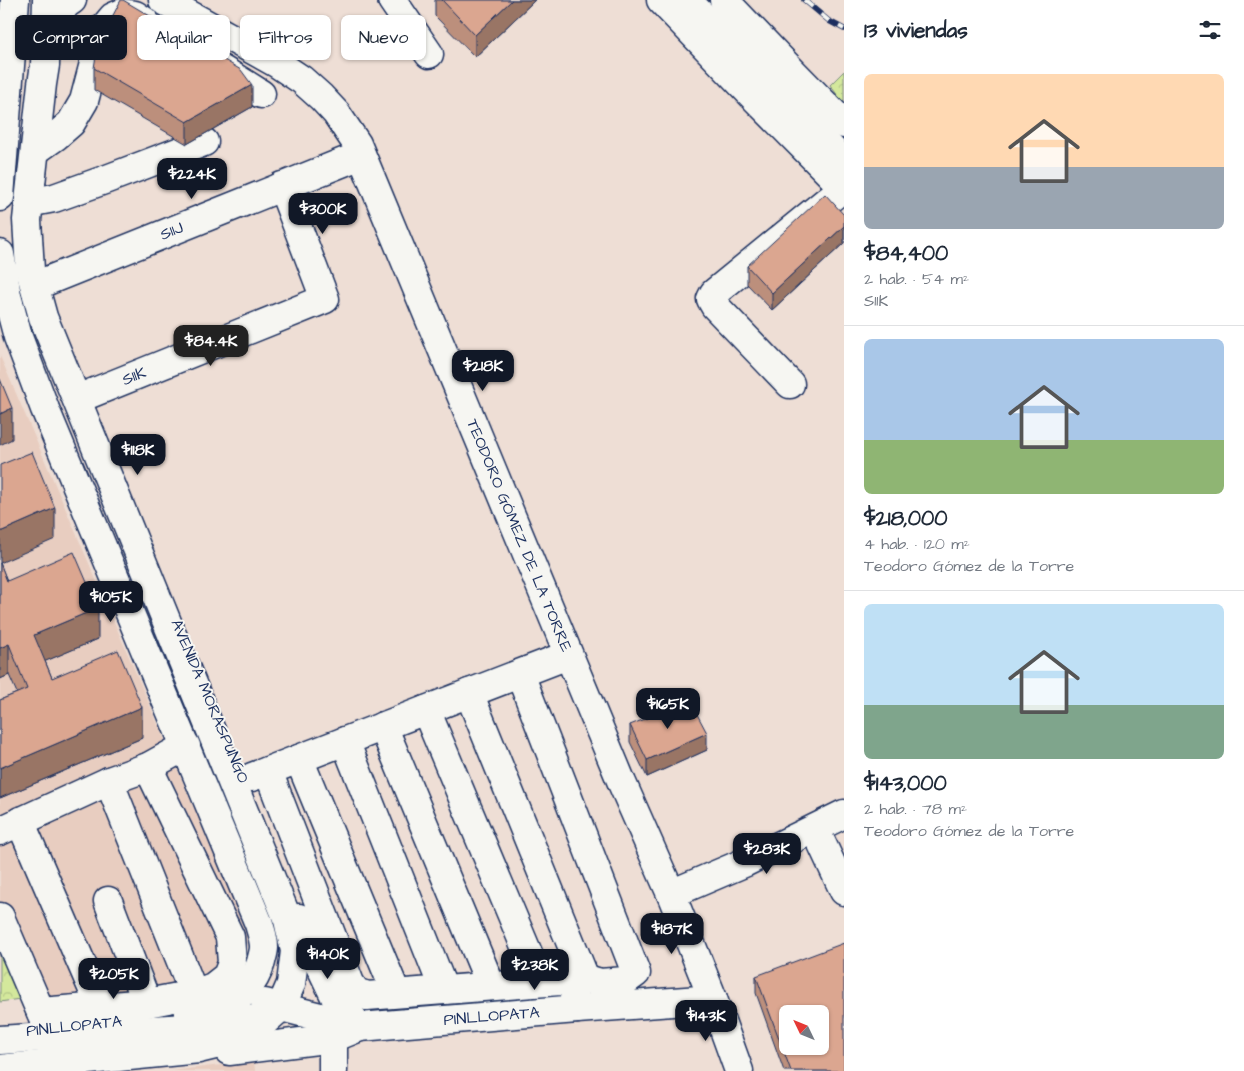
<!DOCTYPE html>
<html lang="es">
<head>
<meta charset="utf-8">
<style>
  :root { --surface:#fff; --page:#f6f6f7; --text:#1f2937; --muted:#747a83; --line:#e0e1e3; --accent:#111827 }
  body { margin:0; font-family:"Architects Daughter",sans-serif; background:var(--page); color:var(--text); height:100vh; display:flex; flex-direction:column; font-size:19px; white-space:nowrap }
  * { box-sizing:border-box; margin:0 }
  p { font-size:16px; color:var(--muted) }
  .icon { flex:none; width:28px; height:28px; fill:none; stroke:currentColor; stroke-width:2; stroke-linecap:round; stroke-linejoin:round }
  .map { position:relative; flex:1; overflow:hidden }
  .details { display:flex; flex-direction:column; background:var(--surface); width:400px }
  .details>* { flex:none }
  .banner { position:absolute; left:15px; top:15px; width:475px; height:45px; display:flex; gap:10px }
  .needle { width:32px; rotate:313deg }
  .controls { position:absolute; left:779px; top:1005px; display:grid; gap:10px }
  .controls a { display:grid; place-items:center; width:50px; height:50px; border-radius:8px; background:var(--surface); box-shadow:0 1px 4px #0004; font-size:25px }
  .price { position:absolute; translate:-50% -42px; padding:0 11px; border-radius:10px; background:var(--accent); color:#fff; font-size:16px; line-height:32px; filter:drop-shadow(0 1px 2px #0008) }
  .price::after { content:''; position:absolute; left:50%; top:30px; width:15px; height:11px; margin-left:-8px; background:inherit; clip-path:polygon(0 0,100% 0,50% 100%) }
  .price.current { background:#222; color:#fff }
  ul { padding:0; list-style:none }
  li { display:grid; align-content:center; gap:10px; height:265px; padding:0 20px }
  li+li { border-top:1px solid var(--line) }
  li span { display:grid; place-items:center; height:155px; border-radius:8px; color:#555 }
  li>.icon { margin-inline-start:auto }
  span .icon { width:90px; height:90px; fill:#fffc; stroke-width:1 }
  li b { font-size:21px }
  h2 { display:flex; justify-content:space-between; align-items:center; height:60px; padding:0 20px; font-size:21px }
  .chip { padding:0 18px; border-radius:8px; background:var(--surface); box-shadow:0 1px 4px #0004; font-size:18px; line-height:45px }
  .chip.current { background:var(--accent); color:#fff }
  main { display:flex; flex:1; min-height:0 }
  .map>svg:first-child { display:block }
  .built { fill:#e8cdc0 }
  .forest { fill:url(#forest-crowns); stroke:#788c7d }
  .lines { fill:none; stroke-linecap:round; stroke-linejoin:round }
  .minor-casing { stroke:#1b2f5e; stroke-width:31 }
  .major-casing { stroke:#1b2f5e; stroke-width:31 }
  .minor { stroke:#f6f6f2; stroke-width:28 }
  .major { stroke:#f6f6f2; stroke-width:28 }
  .rail-casing { stroke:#1b2f5e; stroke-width:5.5 }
  .rail { stroke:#f6f6f2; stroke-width:4; stroke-dasharray:11; stroke-linecap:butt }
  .wall { fill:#bc8f7c; stroke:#1b2f5e }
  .shaded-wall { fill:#997465; stroke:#1b2f5e }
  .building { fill:#dba690; stroke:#1b2f5e; fill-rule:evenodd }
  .labels { text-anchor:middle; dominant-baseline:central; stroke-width:4; stroke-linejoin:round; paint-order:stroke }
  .street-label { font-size:16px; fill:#1b2f5e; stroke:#f6f6f2 }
</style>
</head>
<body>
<main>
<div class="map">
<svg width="844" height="1071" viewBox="0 0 844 1071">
  <defs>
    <pattern id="forest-crowns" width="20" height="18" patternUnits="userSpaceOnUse" patternTransform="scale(1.25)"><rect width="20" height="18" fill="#d4e89c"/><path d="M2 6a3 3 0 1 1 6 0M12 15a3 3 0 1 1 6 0" fill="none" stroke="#b5c789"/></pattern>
  </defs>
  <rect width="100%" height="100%" fill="#eeded5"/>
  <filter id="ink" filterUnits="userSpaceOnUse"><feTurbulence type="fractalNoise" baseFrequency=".02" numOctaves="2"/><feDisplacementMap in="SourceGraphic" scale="10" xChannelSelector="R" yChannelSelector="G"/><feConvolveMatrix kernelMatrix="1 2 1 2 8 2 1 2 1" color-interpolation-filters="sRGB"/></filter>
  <g filter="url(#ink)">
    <!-- built -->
    <g class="built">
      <path d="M0,356l248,578 -2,24 -11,22 -201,39 -34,-75z"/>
      <path d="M254,1061l1,10h-84z"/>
    </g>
    <!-- forest -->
    <g class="forest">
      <path d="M844,71v33l-14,-19z"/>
      <path d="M0,944l26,54 -26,4z"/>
    </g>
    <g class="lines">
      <!-- minor casing -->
      <g class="minor-casing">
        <g id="minor">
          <path id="s1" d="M163,0l115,64 24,16 19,17 15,16 21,31 265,639 49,111 42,105 26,72"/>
          <path d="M392,0l37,54"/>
          <path d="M687,0l157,162"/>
          <path d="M52,25l14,-21 6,-4"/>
          <path d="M221,69l40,25"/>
          <path d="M39,148l17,-12 15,-13 13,-22 19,-72 10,-12 9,-4 13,2 9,6"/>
          <path d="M0,197l15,-197"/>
          <path d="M33,202l21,-4 53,-19 97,-37"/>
          <path d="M0,254l7,42 11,41 27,72 214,515c2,7 5,15 5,23 0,5 -2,10 -3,15 -6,21 -21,39 -43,47 -10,3 -20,4 -30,5"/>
          <path id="s2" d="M37,285l324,-130"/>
          <path d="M790,384l-75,-78 -4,-7 3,-6 130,-106"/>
          <path id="s3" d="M82,397l243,-98 -43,-113"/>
          <path d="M520,674l116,299 -11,8 -25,2 -25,-8 -20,-2"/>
          <path d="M469,693l116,285"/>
          <path d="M426,710l109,260"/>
          <path d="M383,726l108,260"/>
          <path d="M345,741l99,249"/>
          <path d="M299,759l97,234"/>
          <path d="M268,771l82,212 6,9 11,4 193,-15h8l5,6 4,22"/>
          <path d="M252,777l316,-122"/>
          <path d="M109,781l85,213"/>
          <path d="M20,821l80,185"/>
          <path d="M815,829l29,62"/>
          <path d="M0,831l109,-50 39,-14 38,-21"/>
          <path d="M671,894l75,-32 98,-48"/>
          <path d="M108,901l39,102"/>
          <path d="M0,917l48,112"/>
          <path d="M299,918l8,20 30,63 23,26"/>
          <path d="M265,1003l95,24"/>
          <path d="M41,1012l106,-9 47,-9 19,-7 14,-11 5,-13 -2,-26 -82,-170"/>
          <path d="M0,1040l230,-15 17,-6"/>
          <path id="s4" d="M229,1051l104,-13 27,-11 217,-18 136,-10"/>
          <path d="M0,1069l199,-20 33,-8 23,-11 26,-23 10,-23 4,-33 -7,-31 -245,-603 -13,-47 -3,-50 15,-136 3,-19 2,-65"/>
          <path d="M333,1071v-33"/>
        </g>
      </g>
      <!-- major casing -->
      <g class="major-casing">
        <g id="major">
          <path d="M661,0l92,96 91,92"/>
          <path d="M724,0l70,73 50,51"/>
        </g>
      </g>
      <!-- minor -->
      <use href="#minor" class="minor"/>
      <!-- major -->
      <use href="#major" class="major"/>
      <!-- rail casing -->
      <g class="rail-casing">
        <path id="rail" d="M804,0l25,21 15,8"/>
      </g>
      <!-- rail -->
      <use href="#rail" class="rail"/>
    </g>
    <!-- wall -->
    <g class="wall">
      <path d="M435,0h100l-60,57 -40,-41z"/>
      <path d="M94,68l158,39 -65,37 -93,-54z"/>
      <path d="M844,215v28l-72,67 -25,-26v-18z"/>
      <path d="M0,563l7,18 91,58 -53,22 7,17 90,60 -142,60v-98l17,-7 -8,-18 -9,4z"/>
      <path d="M630,725l77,25 -60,27 -17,-35z"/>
      <path d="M756,976l88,95h-60l-28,-78z"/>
    </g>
    <!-- shaded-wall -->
    <g class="shaded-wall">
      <path d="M512,0h23l-60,57v-22z"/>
      <path d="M252,85v22l-65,37v-22z"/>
      <path d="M844,226v17l-72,67v-17z"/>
      <path d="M12,408v31l-12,6v-31z"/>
      <path d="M55,508v31l-55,24v-31z"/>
      <path d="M98,608v31l-64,27v-31z"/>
      <path d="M9,644v31l-9,4v-31z"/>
      <path d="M142,707v31l-142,60v-30z"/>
      <path d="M707,733v17l-60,27v-17z"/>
    </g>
    <!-- building -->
    <g class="building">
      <path d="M121,0h2l118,70 11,15 -65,37 -93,-54 4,-24z"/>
      <path d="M442,0h70l-37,35z"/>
      <path d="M825,194l19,21v11l-72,67 -25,-27z"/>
      <path d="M0,379l12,29 -12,6z"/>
      <path d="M32,452l23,56 -55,24v-67z"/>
      <path d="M74,552l24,56 -64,27 18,43 66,-28 24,57 -142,61v-68l27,-11 -18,-45 -9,4v-85l7,18z"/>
      <path d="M690,701l17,32 -60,27 -17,-35z"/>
      <path d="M844,943v128h-53l-35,-95zM788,1014h32v32h-32z"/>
    </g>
  </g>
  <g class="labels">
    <!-- street labels -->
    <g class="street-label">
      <text stroke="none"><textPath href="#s2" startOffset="145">S11J</textPath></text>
      <text stroke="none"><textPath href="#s3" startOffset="56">S11K</textPath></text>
      <text stroke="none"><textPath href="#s1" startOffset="669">TEODORO GÓMEZ DE LA TORRE</textPath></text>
      <text transform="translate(210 701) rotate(67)">AVENIDA MORASPUNGO</text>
      <text stroke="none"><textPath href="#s4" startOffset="266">PINLLOPATA</textPath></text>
      <text transform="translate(74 1026) rotate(-6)">PINLLOPATA</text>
    </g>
  </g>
</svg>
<div class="controls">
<a><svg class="needle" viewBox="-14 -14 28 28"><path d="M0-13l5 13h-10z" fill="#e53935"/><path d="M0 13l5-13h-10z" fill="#747a83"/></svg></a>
</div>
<b class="price" style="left:192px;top:200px">$224K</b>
<b class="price" style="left:323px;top:235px">$300K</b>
<b class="price current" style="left:211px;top:367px">$84.4K</b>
<b class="price" style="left:483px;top:392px">$218K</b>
<b class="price" style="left:138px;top:476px">$118K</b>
<b class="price" style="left:111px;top:623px">$105K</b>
<b class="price" style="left:668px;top:730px">$165K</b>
<b class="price" style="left:767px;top:875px">$283K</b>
<b class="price" style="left:672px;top:955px">$187K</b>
<b class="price" style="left:328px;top:980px">$140K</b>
<b class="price" style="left:535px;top:991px">$238K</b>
<b class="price" style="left:114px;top:1000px">$205K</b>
<b class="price" style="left:706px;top:1042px">$143K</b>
<div class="banner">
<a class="chip current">Comprar</a>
<a class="chip">Alquilar</a>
<a class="chip">Filtros</a>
<a class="chip">Nuevo</a>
</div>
</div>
<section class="details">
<h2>13 viviendas<svg class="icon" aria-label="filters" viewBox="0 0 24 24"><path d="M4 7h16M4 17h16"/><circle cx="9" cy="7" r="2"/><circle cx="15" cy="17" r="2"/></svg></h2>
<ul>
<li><span style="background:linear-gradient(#ffd9b3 60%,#9aa5b1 0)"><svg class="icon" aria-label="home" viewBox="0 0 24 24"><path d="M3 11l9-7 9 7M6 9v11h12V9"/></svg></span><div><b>$84,400</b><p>2 hab. · 54 m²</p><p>S11K</p></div></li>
<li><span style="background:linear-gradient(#a9c7e8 65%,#8fb573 0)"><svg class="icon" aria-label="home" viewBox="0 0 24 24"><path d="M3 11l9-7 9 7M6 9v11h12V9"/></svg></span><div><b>$218,000</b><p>4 hab. · 120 m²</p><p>Teodoro Gómez de la Torre</p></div></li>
<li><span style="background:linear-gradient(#bfe0f5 65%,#7fa58c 0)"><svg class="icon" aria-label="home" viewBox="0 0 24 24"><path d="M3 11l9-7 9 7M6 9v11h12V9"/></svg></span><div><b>$143,000</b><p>2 hab. · 78 m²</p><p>Teodoro Gómez de la Torre</p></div></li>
</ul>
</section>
</main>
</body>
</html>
